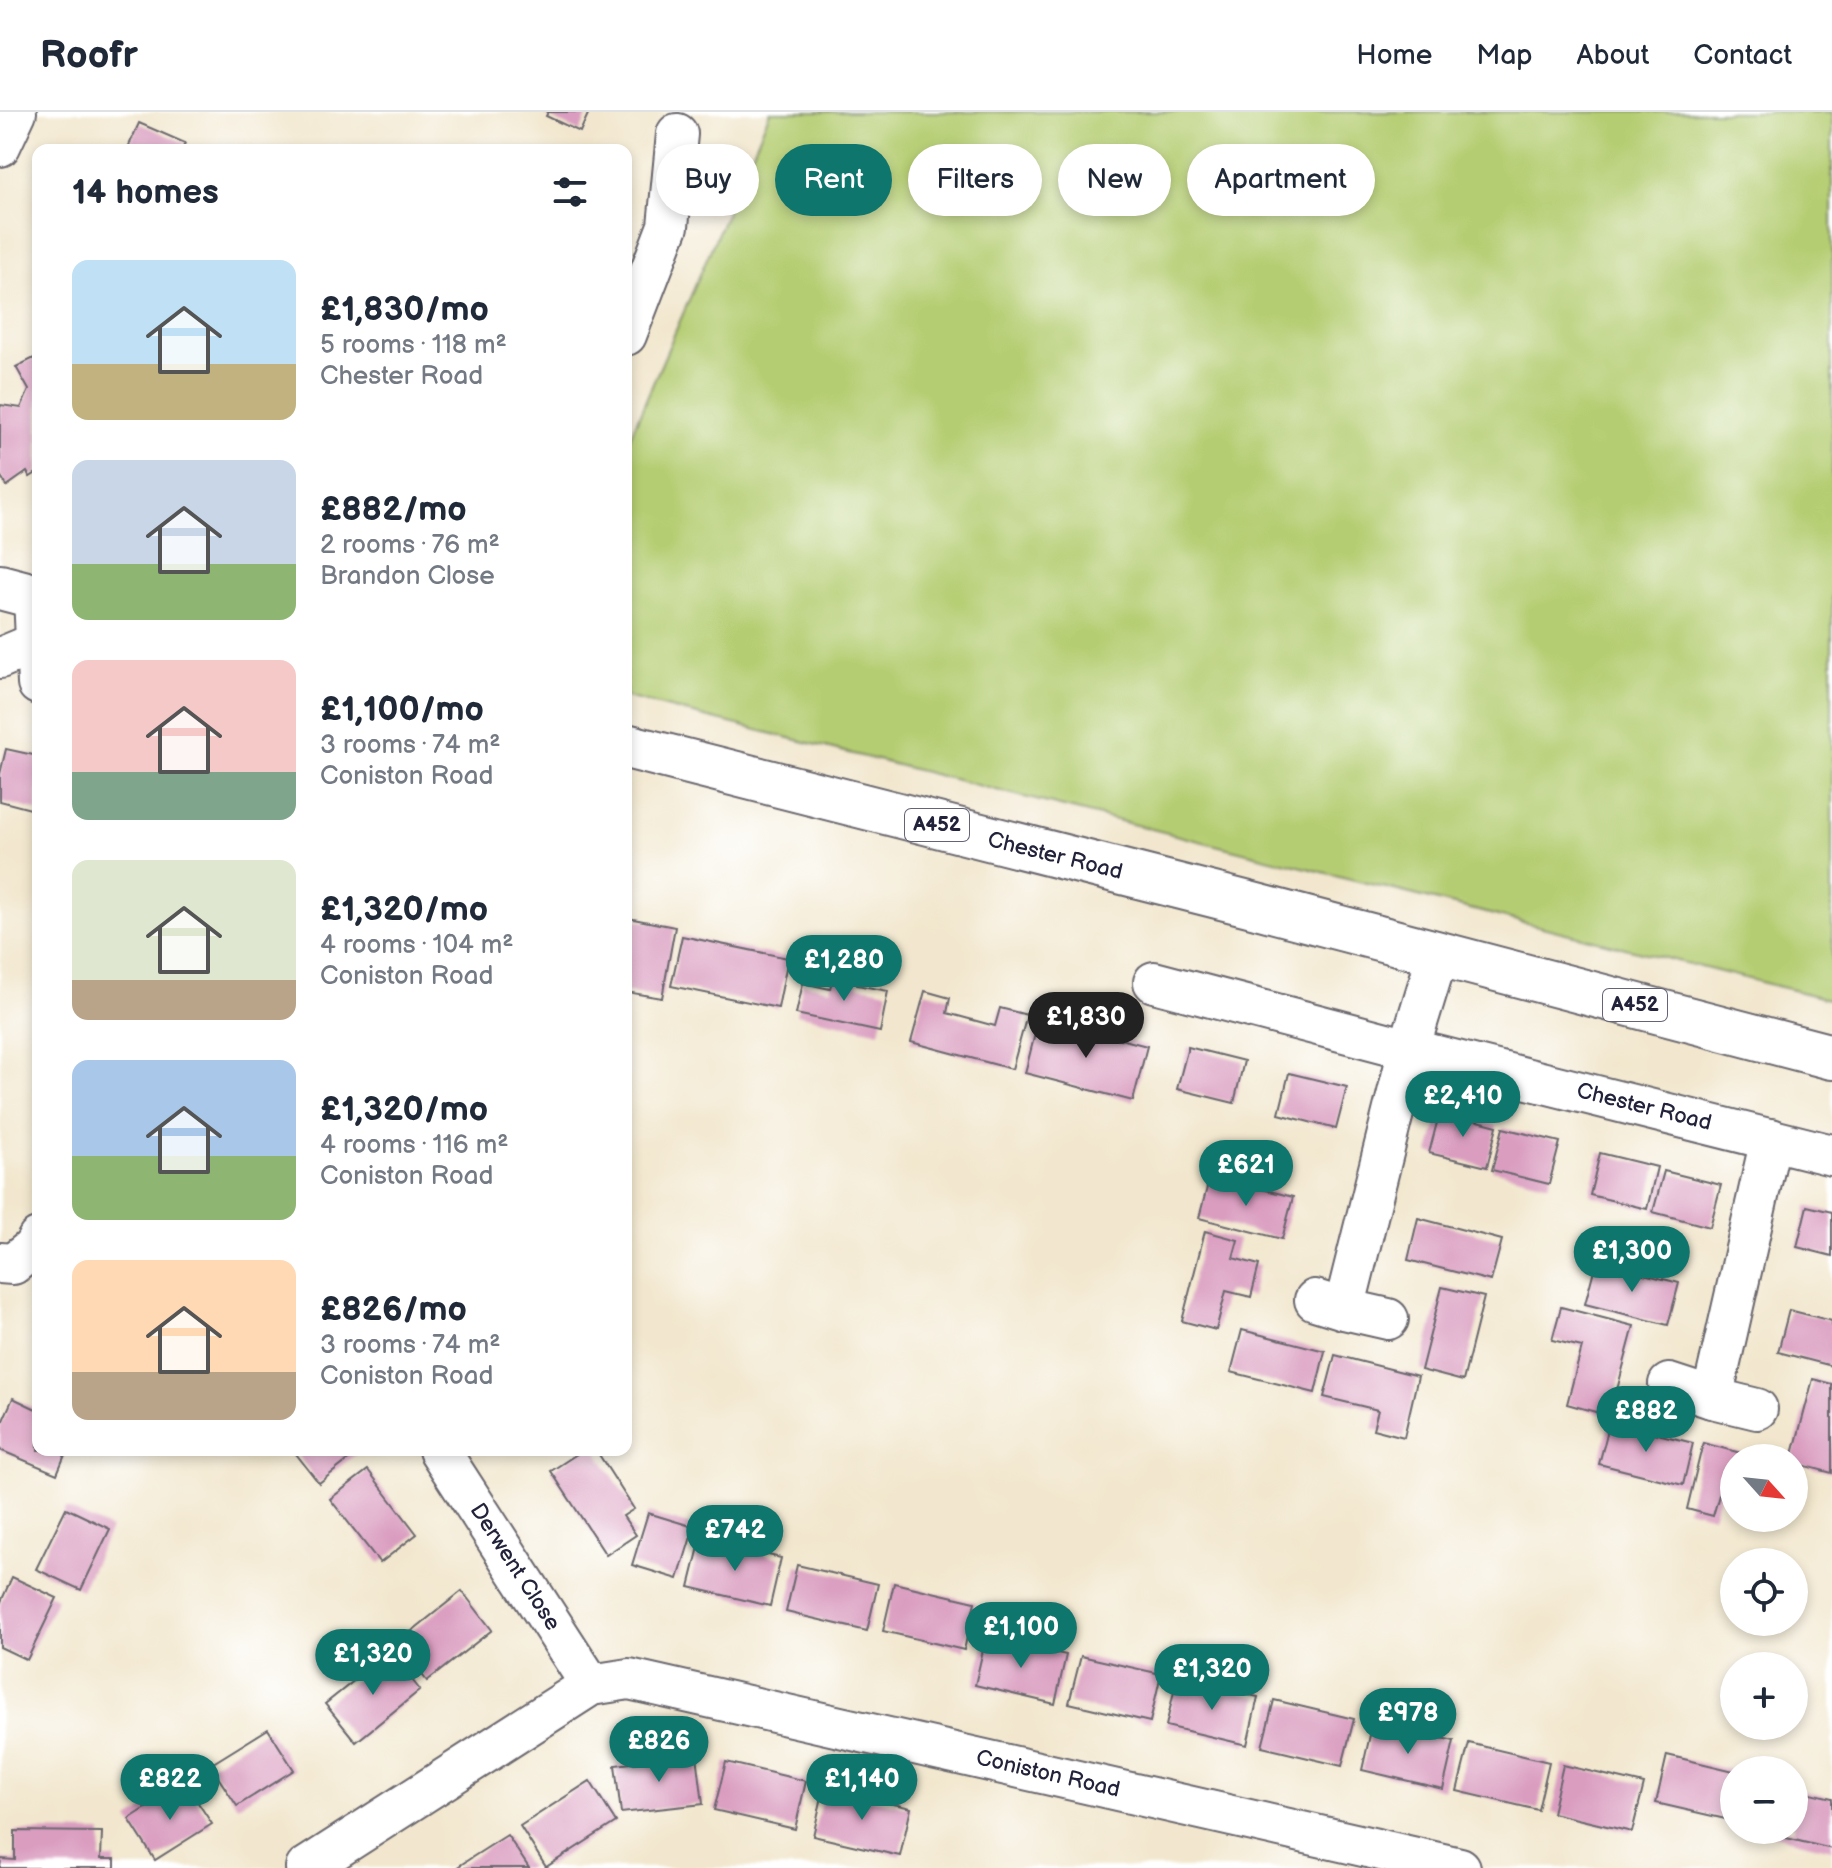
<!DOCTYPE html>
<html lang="en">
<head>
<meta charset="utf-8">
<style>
  :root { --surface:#fff; --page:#f6f6f7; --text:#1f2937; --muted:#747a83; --line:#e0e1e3; --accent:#0f766e }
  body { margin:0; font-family:"Balsamiq Sans",sans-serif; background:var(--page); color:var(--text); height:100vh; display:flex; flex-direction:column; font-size:30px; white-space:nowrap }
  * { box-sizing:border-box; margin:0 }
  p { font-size:26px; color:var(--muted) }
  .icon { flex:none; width:44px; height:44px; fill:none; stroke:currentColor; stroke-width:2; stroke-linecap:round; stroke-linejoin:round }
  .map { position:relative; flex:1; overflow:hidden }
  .panel { position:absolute; left:32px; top:32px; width:600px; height:1312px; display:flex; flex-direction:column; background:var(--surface); border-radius:16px; box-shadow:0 4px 12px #0003 }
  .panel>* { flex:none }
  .guide { position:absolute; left:656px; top:32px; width:760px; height:72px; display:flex; gap:16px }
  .needle { width:52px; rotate:117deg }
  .fabs { position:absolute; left:1720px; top:1332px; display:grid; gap:16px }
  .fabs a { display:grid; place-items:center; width:88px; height:88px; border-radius:50%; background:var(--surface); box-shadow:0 4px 12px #0003; font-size:40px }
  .price { position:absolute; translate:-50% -68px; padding:0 18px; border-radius:28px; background:var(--accent); color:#fff; font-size:26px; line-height:52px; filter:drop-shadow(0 2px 4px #0008) }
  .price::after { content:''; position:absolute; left:50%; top:48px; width:24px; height:18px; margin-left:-12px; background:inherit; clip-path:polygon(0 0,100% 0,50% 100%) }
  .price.current { background:#222; color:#fff }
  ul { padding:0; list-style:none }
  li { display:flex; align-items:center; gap:24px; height:200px; padding:0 40px }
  li span { display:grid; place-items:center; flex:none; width:224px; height:160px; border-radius:16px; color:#555 }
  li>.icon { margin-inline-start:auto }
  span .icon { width:96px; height:96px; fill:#fffc; stroke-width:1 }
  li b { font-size:34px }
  h2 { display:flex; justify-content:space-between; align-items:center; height:96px; padding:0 40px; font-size:34px }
  .chip { padding:0 28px; border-radius:36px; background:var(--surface); box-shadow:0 4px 12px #0003; font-size:28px; line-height:72px }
  .chip.current { background:var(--accent); color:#fff }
  header { display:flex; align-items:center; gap:48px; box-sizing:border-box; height:112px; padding:0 40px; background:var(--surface); border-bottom:2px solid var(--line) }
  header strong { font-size:38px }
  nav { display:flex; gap:44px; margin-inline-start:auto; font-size:28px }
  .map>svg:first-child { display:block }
  .green { fill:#b5cd72; stroke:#6c7856; stroke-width:2 }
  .building { fill:#da9dc0 }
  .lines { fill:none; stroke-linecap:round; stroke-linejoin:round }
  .minor-casing { stroke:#6b676e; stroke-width:44 }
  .highway-casing { stroke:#6b676e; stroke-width:48 }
  .minor { stroke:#fff; stroke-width:40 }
  .highway { stroke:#fff; stroke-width:44 }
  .labels { text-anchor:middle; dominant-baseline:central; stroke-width:8; stroke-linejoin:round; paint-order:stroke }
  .shield { fill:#fff; stroke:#646476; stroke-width:2 }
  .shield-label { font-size:20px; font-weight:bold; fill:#22223b }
  .street-label { font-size:22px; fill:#22223b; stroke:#fff }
</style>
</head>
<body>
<header>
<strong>Roofr</strong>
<nav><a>Home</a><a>Map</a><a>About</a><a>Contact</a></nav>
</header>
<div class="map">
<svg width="1832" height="1756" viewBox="0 0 1832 1756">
  <rect width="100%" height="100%" fill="#fff"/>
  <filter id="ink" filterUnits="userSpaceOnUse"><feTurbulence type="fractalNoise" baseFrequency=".0125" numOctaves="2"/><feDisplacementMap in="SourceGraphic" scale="16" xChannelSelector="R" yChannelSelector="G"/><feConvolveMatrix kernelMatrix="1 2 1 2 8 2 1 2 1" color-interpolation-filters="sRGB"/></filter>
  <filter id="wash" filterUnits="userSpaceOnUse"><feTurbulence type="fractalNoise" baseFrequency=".006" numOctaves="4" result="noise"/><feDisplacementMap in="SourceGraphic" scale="32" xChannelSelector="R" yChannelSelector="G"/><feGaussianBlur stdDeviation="1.8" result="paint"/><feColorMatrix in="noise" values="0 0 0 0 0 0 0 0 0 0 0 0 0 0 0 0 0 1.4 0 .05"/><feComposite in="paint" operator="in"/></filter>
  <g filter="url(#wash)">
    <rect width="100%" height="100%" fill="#f2e7ce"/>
    <!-- green -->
    <path class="green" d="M770,0h1062v888l-1206,-303v-251z"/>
    <g id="blocks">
      <!-- building -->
      <g class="building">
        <path d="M548,0h41l-9,20 -34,-16z"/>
        <path d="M139,11l46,20 -3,7h-55z"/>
        <path d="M38,244v116l-8,5 -3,-5 -20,14 -7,-11v-67l1,-3 20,3 8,-18 -13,-23z"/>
        <path d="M6,637l32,7v55l-38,-10v-27z"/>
        <path d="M628,806l47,9 -13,71 -36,-6z"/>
        <path d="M682,824l106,22 -10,50 -107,-22z"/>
        <path d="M834,858l25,5 -2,10 31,6 -8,41 -84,-18 7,-31 27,6z"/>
        <path d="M925,879l25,7 -3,15 48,13 5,-18 27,7 -15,54 -101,-27z"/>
        <path d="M1039,906l108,28 -14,55 -108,-28z"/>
        <path d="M1188,935l56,14 -10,42 -57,-14z"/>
        <path d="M1289,961l58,14 -11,42 -57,-15z"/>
        <path d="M1440,999l57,15 -10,41 -58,-14z"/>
        <path d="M1503,1016l57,14 -11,42 -57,-14z"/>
        <path d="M1600,1041l57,14 -10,42 -57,-14z"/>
        <path d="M1664,1059l57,14 -11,42 -57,-15z"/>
        <path d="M1210,1064l83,21 -11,42 -83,-21z"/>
        <path d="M1807,1094l25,6v44l-35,-9z"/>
        <path d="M1418,1106l84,22 -11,41 -83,-21z"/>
        <path d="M1205,1119l33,9 -5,18 26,7 -8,32 -25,-6 -10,39 -34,-9z"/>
        <path d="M1596,1150l83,21 -11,42 -83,-21z"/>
        <path d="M1442,1175l42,10 -21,84 -42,-11z"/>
        <path d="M1561,1195l73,19 -24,90 -43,-12 15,-57 -30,-7z"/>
        <path d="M1789,1198l43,11v45l-54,-14z"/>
        <path d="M1242,1218l83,21 -10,42 -84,-21z"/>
        <path d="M1335,1243l83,21 -14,61 -31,-8 5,-19 -54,-13z"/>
        <path d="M1813,1267l19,5v89l-38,-10 -2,-5z"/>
        <path d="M13,1286l25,12v40h29l-10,24 -57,-24v-23z"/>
        <path d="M1610,1310l83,21 -10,42 -84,-21z"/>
        <path d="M1703,1331l53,14 -22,1v41l-15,-4 -6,21 -26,-7z"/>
        <path d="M293,1338h60l3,4 -37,29z"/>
        <path d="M583,1338h13l38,59 -11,7 13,19 -30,20 -55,-84z"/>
        <path d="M368,1358l49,64 -37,29 -50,-64z"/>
        <path d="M66,1396l44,21 -29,61 -45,-21z"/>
        <path d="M648,1401l46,14 -16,52 -46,-14z"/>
        <path d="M701,1427l80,19 -11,48 -81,-19z"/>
        <path d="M797,1453l81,19 -11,47 -81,-19z"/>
        <path d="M12,1465l45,21 -30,62 -27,-13v-43z"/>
        <path d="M894,1471l81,19 -11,48 -81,-19z"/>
        <path d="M462,1479l30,39 -65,51 -30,-38z"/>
        <path d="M986,1525l80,18 -11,49 -80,-19z"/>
        <path d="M390,1540l30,38 -64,52 -31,-38z"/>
        <path d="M1081,1544l80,18 -11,48 -81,-19z"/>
        <path d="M1177,1566l81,19 -11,48 -81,-19z"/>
        <path d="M1274,1588l80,19 -12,47 -80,-19z"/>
        <path d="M1373,1610l81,19 -11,48 -81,-19z"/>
        <path d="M268,1617l26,41 -57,36 -27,-41z"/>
        <path d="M1469,1631l80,19 -11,48 -81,-19z"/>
        <path d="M697,1643l6,49 -82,9 -6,-48z"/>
        <path d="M1667,1643l67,16v50l-78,-18z"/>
        <path d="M726,1650l80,19 -11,48 -81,-19z"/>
        <path d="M1563,1653l81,19 -12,48 -80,-19z"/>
        <path d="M590,1669l26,41 -70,45 -26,-41z"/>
        <path d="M185,1671l27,41 -57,36 -26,-41z"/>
        <path d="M824,1676l87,20 -11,48 -87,-20z"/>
        <path d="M1794,1677l38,9v51l-75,-18 37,-1z"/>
        <path d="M15,1719l87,1 -1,27h14v9h-115l1,-9 14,1z"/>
        <path d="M507,1723l22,33h-73l15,-10z"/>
      </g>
    </g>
  </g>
  <g filter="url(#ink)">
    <use href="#blocks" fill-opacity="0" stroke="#6b676e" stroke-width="2"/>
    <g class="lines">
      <!-- minor casing -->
      <g class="minor-casing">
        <g id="minor">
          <path d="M0,34l16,-34"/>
          <path d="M626,223l42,-109 9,-92"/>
          <path d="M34,484l4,88"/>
          <path d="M0,546l36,-15"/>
          <path d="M1154,870l255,67 423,106"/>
          <path d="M0,1151l13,1 20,-16 5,-9"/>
          <path d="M1315,1188l29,9 65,-260 29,-95"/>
          <path d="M1344,1197l44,10"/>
          <path d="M1669,1272l43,14 59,-259"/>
          <path d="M1712,1286l45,11"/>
          <path d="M439,1338l152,235"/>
          <path d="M306,1756l285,-183 38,-6 831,189"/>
        </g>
      </g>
      <!-- highway casing -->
      <g class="highway-casing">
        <g id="highway">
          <path d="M0,475l38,10"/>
          <path d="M626,634l623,158 583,153"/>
        </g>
      </g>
      <!-- minor -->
      <use href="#minor" class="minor"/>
      <!-- highway -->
      <use href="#highway" class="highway"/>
    </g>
  </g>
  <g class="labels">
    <!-- shield labels -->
    <g class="shield">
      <rect x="905" y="697" width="64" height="32" rx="6"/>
      <rect x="1603" y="877" width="64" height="32" rx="6"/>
    </g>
    <g class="shield-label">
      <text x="937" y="713">A452</text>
      <text x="1635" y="893">A452</text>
    </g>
    <!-- street labels -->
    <g class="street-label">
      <text transform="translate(1055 744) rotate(14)">Chester Road</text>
      <text transform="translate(1644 995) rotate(14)">Chester Road</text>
      <text transform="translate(515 1455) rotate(57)">Derwent Close</text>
      <text transform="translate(1048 1662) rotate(13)">Coniston Road</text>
    </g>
  </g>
</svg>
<div class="fabs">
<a><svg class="needle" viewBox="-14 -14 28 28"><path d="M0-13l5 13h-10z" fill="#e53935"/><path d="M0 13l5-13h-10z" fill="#747a83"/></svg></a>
<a><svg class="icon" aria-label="locate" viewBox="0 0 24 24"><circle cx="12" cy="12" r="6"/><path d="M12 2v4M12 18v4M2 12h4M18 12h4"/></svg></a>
<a>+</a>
<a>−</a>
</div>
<b class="price" style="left:844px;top:891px">£1,280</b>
<b class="price current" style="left:1086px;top:948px">£1,830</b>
<b class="price" style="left:1463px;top:1027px">£2,410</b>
<b class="price" style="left:1246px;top:1096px">£621</b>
<b class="price" style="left:1632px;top:1182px">£1,300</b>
<b class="price" style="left:1646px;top:1342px">£882</b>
<b class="price" style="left:735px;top:1461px">£742</b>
<b class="price" style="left:1021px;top:1558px">£1,100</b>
<b class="price" style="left:373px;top:1585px">£1,320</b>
<b class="price" style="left:1212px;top:1600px">£1,320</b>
<b class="price" style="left:1408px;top:1644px">£978</b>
<b class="price" style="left:659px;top:1672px">£826</b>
<b class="price" style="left:170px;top:1710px">£822</b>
<b class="price" style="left:862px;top:1710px">£1,140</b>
<div class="guide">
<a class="chip">Buy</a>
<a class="chip current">Rent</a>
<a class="chip">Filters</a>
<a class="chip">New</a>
<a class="chip">Apartment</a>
</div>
<section class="panel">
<h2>14 homes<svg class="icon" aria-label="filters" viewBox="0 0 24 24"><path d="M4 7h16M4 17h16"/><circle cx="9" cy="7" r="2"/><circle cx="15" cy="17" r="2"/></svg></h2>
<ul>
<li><span style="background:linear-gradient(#bfe0f5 65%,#c2b280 0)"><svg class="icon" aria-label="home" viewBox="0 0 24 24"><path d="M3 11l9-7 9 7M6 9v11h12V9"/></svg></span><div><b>£1,830/mo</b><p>5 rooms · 118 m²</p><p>Chester Road</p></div></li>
<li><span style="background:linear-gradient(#c9d6e8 65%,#8fb573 0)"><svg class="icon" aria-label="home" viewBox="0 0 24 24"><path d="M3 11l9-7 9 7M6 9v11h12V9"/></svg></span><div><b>£882/mo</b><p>2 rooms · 76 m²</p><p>Brandon Close</p></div></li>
<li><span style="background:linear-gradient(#f6c9c9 70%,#7fa58c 0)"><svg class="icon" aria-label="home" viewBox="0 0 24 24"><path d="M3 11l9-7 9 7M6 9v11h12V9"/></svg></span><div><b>£1,100/mo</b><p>3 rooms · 74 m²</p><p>Coniston Road</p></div></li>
<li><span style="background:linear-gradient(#dfe7d0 75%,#b9a48a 0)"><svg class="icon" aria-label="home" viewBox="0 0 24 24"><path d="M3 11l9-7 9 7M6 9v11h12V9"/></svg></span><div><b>£1,320/mo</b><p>4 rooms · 104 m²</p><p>Coniston Road</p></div></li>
<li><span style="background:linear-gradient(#a9c7e8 60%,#8fb573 0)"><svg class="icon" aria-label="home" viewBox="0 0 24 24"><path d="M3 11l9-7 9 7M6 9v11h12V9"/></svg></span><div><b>£1,320/mo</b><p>4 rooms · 116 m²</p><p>Coniston Road</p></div></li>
<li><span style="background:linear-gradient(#ffd9b3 70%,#b9a48a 0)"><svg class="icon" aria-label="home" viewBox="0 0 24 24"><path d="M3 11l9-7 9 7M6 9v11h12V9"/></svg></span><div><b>£826/mo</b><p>3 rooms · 74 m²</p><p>Coniston Road</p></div></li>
</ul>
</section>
</div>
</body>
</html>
